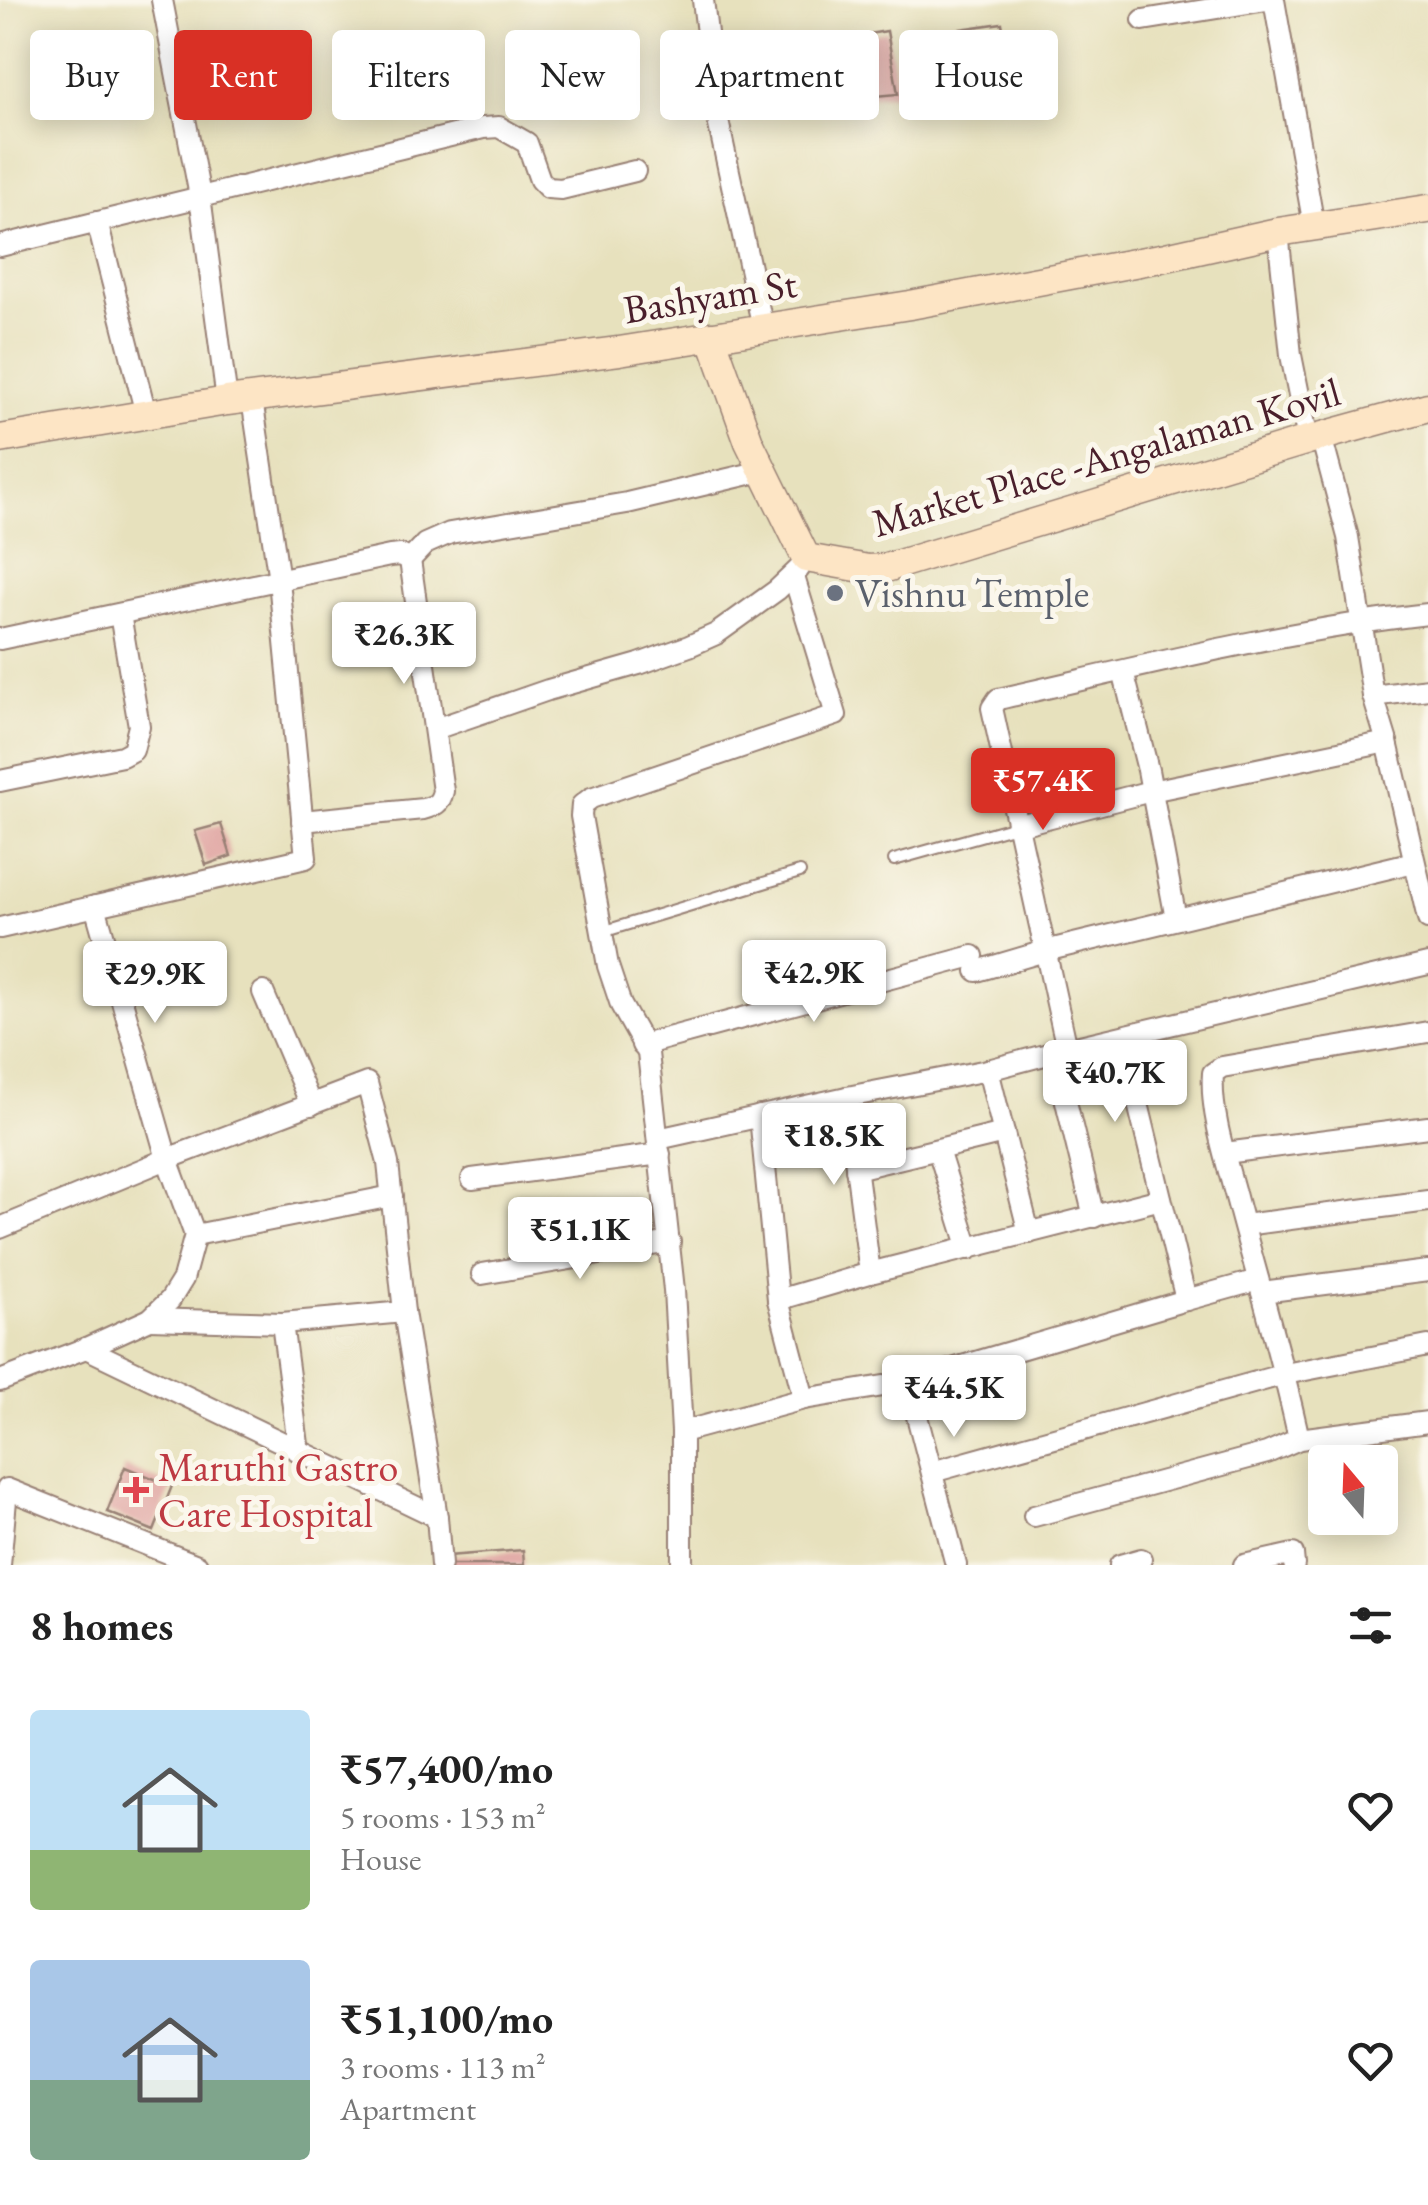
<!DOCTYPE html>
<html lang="en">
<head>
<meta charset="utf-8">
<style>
  :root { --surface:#fff; --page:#f6f6f6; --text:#222; --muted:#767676; --accent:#d93025 }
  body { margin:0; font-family:"EB Garamond",serif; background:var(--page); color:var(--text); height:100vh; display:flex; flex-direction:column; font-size:38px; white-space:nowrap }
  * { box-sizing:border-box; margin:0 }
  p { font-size:32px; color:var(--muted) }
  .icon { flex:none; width:55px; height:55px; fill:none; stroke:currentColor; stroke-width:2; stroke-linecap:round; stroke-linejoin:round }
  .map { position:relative; height:1565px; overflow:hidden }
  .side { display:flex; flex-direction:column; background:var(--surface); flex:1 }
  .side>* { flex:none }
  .guide { position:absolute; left:30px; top:30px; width:1370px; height:90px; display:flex; gap:20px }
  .needle { width:65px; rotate:341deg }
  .tools { position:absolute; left:1308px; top:1445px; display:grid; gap:20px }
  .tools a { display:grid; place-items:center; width:90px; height:90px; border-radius:10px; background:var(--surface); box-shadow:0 5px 25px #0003; font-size:50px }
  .price { position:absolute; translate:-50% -85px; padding:0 22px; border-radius:10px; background:#fff; color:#222; font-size:32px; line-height:65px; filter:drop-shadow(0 2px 5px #0008) }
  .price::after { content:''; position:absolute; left:50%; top:60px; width:30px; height:22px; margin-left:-15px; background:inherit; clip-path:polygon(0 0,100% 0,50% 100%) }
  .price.on { background:var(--accent); color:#fff }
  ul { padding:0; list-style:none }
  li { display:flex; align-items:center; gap:30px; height:250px; padding:0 30px }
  li span { display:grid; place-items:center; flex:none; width:280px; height:200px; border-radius:10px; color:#555 }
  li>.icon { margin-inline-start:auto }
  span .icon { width:120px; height:120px; fill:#fffc; stroke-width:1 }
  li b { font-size:42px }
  h2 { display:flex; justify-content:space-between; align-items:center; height:120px; padding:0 30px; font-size:42px }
  .chip { padding:0 35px; border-radius:10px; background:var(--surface); box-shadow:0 5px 25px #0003; font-size:35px; line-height:90px }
  .chip.on { background:var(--accent); color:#fff }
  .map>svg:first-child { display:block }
  .building { fill:#de9e9b }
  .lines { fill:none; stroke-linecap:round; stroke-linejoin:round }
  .lane-casing { stroke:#988074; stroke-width:14 }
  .street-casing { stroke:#988074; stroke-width:24 }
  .secondary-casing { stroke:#988074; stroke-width:31 }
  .lane { stroke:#fff; stroke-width:10 }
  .street { stroke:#fff; stroke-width:20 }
  .secondary { stroke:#fde5c5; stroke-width:28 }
  .worship-dot { fill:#6b7280; stroke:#fbf7ec; stroke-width:4 }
  .health-dot { fill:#e0444e; stroke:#fbf7ec; stroke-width:4 }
  .labels { text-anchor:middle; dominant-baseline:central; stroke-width:10; stroke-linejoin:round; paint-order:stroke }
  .street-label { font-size:40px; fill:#4a1f2b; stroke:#fbf7ec }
  .worship-label { font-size:40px; fill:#5b616d; stroke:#fbf7ec; text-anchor:start }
  .health-label { font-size:40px; fill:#be3a42; stroke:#fbf7ec; text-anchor:start }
</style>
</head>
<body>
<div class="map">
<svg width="1428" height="1565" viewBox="0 0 1428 1565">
  <rect width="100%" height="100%" fill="#fbf7ec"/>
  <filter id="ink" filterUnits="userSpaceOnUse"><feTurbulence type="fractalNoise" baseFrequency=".01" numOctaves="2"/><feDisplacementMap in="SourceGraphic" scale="20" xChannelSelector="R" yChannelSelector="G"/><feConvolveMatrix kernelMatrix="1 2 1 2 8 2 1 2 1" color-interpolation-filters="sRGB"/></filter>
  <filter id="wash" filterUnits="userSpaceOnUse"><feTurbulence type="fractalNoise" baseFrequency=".0048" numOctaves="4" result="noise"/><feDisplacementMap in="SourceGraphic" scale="40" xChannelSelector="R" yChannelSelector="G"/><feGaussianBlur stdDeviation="2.25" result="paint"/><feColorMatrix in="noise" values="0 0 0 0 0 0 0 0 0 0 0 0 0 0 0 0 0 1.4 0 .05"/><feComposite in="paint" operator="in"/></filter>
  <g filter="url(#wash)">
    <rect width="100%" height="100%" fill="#e7e1bd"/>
    <g id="blocks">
      <!-- building -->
      <g class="building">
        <path d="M1002,23l9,54 -59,6 3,10 -36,5 -8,-62z"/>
        <path d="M887,31l11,63 -87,8 -10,-57z"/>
        <path d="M221,824l10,32 -25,9 -11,-34z"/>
        <path d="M125,1467l47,19 -18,45 -47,-19z"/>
        <path d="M523,1550l1,15h-75l-1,-9z"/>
      </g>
    </g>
  </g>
  <g filter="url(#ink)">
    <use href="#blocks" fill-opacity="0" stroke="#988074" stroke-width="2.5"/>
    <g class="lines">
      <!-- lane casing -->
      <g class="lane-casing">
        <g id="lane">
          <path d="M894,860l122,-34"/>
          <path d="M602,932l198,-60"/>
        </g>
      </g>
      <!-- street casing -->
      <g class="street-casing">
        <g id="street">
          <path d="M162,0l38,196 27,205"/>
          <path d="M703,0l14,116 46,212"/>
          <path d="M1274,0l40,226"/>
          <path d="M1143,20l124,-20"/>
          <path d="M97,222l49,192"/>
          <path d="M1278,232l13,123 17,85"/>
          <path d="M0,246l483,-118 16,-1 28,16 13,37 8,8 13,1 74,-18"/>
          <path d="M1321,436l27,101 25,159 14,46 41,177"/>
          <path d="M410,560l15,-16 25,-11 177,-30 135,-32"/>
          <path d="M1428,614c-145,16 -288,53 -430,85l-6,9 75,341 361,-85"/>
          <path d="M0,639l390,-83 11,-1 9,5 33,231c-3,13 -8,15 -20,18l-121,12"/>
          <path d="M1123,671l25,99 28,149"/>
          <path d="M1373,696l55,-7"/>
          <path d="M435,729l113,-39 91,-26 50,-18 27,-12 61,-44 22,-21"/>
          <path d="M0,781l122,-25 11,-6 6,-24 -19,-112"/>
          <path d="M1016,826l135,-35 236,-49"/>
          <path d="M0,928l306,-70 -27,-278 -27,-181"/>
          <path d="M977,971l68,-20 369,-89"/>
          <path d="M263,992l48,113"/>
          <path d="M1122,1038l64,262 72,-20"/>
          <path d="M642,1045l331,-89"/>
          <path d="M1054,1052l40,165"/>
          <path d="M988,1070l41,163"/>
          <path d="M847,1097l23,176"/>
          <path d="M760,1116l18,184 26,99"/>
          <path d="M658,1139l189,-42 141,-27 79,-21"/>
          <path d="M938,1150l31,99"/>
          <path d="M1225,1153l203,-26"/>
          <path d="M856,1169l148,-36"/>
          <path d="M472,1179l188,-25"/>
          <path d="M1244,1225l184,-24"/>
          <path d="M0,1228l167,-69 200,-76 21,80 16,149 33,205 4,48"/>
          <path d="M195,1235l197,-39"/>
          <path d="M482,1274l188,-32"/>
          <path d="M1262,1292l166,-21"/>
          <path d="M778,1300l92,-27 291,-74"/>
          <path d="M150,1319l132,4 122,-11"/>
          <path d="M282,1323l17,129"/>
          <path d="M86,1348l351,169"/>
          <path d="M0,1381l86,-33 64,-29 20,-19 13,-21 12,-44 -28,-76 -72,-253"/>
          <path d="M908,1382l278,-82"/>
          <path d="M682,1432l122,-33 104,-17 48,183"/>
          <path d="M1299,1439c-17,-80 -41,-158 -62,-238 -10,-39 -27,-87 -24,-128l9,-6 206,-35"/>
          <path d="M932,1472l353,-98 143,-28"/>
          <path d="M1034,1516l233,-63 32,-14 129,-17"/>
          <path d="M0,1565l7,-76 190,76"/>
          <path d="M682,1565v-133l-8,-142 -26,-237 -27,-48 -13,-39 -27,-150 1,-11 9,-7 245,-83 -42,-138"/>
          <path d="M1120,1565l21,-6"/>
          <path d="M1244,1565l49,-11 1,11"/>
        </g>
      </g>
      <!-- secondary casing -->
      <g class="secondary-casing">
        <g id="secondary">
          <path d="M711,336l38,106 57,116 62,11 18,-1 422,-128 120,-33"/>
          <path d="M0,439l227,-38 392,-50 291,-46 256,-48 112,-25 150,-23"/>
        </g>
      </g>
      <!-- lane -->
      <use href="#lane" class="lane"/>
      <!-- street -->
      <use href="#street" class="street"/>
      <!-- secondary -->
      <use href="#secondary" class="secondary"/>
    </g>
  </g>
  <!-- markers -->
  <circle class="worship-dot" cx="835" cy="593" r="10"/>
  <path class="health-dot" d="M131 1475h10v10h10v10h-10v10h-10v-10h-10v-10h10z"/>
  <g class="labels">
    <!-- street labels -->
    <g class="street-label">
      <text transform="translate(710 296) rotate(-9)">Bashyam St</text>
      <text transform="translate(1106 457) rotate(-16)">Market Place -Angalaman Kovil</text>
    </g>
    <!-- worship labels -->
    <g class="worship-label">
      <text x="855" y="593">Vishnu Temple</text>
    </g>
    <!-- health labels -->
    <g class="health-label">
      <text x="158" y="1467">Maruthi Gastro<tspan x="158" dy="46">Care Hospital</tspan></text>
    </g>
  </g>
</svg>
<div class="tools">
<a><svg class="needle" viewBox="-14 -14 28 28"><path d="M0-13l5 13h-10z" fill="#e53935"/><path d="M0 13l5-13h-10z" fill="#767676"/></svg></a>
</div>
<b class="price" style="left:404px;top:687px">₹26.3K</b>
<b class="price on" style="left:1043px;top:833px">₹57.4K</b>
<b class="price" style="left:814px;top:1025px">₹42.9K</b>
<b class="price" style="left:155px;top:1026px">₹29.9K</b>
<b class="price" style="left:1115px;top:1125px">₹40.7K</b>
<b class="price" style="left:834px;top:1188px">₹18.5K</b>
<b class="price" style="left:580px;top:1282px">₹51.1K</b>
<b class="price" style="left:954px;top:1440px">₹44.5K</b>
<div class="guide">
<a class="chip">Buy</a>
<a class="chip on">Rent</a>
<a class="chip">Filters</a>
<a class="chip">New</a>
<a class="chip">Apartment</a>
<a class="chip">House</a>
</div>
</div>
<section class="side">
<h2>8 homes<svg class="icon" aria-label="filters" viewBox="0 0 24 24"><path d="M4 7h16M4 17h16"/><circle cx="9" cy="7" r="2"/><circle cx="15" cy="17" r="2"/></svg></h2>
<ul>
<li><span style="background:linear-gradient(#bfe0f5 70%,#8fb573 0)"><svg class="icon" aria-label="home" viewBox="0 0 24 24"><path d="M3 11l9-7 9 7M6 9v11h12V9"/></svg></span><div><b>₹57,400/mo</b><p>5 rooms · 153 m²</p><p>House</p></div><svg class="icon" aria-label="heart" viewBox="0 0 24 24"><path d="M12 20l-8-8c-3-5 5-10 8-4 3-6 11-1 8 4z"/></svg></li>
<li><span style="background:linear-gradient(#a9c7e8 60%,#7fa58c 0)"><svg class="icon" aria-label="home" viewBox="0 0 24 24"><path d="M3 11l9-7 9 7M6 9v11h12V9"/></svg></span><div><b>₹51,100/mo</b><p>3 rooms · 113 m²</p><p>Apartment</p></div><svg class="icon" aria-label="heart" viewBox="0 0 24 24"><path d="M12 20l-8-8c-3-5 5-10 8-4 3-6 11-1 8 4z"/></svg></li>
</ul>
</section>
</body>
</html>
